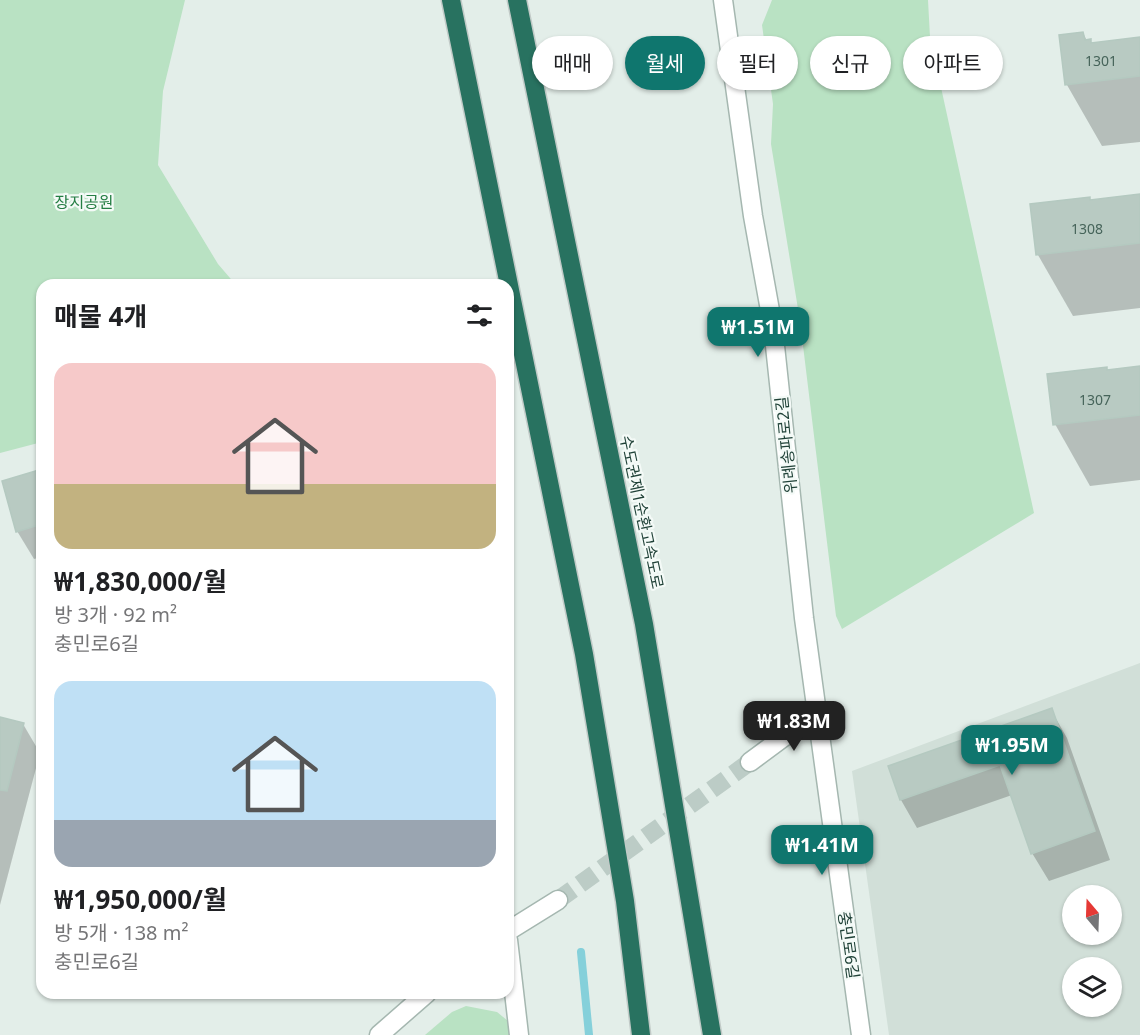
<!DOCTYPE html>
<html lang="ko">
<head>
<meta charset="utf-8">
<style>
  :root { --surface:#fff; --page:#f2f2f2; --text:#202124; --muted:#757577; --accent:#0f766e }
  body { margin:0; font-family:"Noto Sans","Noto Sans KR",sans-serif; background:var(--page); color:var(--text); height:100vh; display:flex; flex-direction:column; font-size:22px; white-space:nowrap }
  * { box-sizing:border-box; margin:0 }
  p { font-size:20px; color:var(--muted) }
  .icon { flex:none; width:33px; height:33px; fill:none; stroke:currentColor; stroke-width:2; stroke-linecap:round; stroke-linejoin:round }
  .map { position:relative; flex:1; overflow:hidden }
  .sheet { position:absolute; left:36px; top:279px; width:478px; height:720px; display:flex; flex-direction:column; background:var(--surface); border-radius:18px; box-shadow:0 2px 4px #0004 }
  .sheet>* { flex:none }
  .hud { position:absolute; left:532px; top:36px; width:518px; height:54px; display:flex; gap:12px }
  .needle { width:39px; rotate:341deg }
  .controls { position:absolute; left:1062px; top:885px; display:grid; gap:12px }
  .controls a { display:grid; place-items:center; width:60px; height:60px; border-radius:50%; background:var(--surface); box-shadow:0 2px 4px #0004; font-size:30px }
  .price { position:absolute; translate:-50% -51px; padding:0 14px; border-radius:12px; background:var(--accent); color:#fff; font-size:20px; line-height:39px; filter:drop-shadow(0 2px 3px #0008) }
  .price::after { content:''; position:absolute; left:50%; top:36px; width:18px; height:14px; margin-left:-9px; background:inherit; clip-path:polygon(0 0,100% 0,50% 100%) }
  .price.on { background:#222; color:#fff }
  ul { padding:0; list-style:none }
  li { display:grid; align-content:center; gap:12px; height:318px; padding:0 18px }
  li span { display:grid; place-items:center; height:186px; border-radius:18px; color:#555 }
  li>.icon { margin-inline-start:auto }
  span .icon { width:108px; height:108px; fill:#fffc; stroke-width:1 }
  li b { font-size:26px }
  h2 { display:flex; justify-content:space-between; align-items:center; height:72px; padding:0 18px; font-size:26px }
  .pill { padding:0 21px; border-radius:27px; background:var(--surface); box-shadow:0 2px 4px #0004; font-size:21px; line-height:54px }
  .pill.on { background:var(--accent); color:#fff }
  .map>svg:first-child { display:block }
  .built { fill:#d1dfd8; fill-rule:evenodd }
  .green { fill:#b9e2c3 }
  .shadow { fill:#0003 }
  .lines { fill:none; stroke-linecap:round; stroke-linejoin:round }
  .stream { stroke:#85d0da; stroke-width:8 }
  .building { fill:#b8cac2; stroke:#b4c9c0; stroke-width:1.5 }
  .tertiary-tunnel { stroke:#bcccc6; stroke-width:18; stroke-dasharray:18 9; stroke-linecap:butt }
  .minor-casing { stroke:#a5b7b0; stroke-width:21 }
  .tertiary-casing { stroke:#a5b7b0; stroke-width:21 }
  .motorway-casing { stroke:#c1cac7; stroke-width:21 }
  .minor { stroke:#fff; stroke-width:18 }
  .tertiary { stroke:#fff; stroke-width:18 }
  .motorway { stroke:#287260; stroke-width:18 }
  .labels { text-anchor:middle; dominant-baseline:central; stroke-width:4.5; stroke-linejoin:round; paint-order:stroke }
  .number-label { font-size:14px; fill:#46645a }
  .park-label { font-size:16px; fill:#257e44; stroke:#f4faf7 }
  .street-label { font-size:16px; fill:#204238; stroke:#f4faf7 }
</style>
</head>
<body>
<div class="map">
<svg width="1140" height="1035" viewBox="0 0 1140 1035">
  <rect width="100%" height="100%" fill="#e3eee9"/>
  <!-- built -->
  <path class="built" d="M1140,663v372h-251l-37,-264zM1072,896h40v38h-40zM1072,968h40v38h-40z"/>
  <!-- green -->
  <g class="green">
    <path d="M0,0h185l-22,91 -5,74 60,99 18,21h-194v157l-42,11z"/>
    <path d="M772,0h156l2,37 104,476 -192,116 -6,-13 -36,-295 -29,-177 2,-40 -11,-79z"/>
    <path d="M466,1006l31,6 11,9 1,14h-84l27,-23z"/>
  </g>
  <!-- shadow -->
  <g class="shadow">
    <path d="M1083,33l4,8h3l2,3 48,-5v103l-38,4 -35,-61z"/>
    <path d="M1140,197v111l-67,8 -35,-61 -6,-50z"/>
    <path d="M1140,367v113l-50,6 -35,-62 52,-53z"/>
    <path d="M42,471v86l-8,2 -17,-28z"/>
    <path d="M1051,710l16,28 43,122 -61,21 -17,-28 -20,-58 -95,33 -16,-28 -11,-33z"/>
    <path d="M0,718l23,6 17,29 -40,152z"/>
  </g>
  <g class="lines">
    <!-- stream -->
    <path class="stream" d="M581,952l8,83"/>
  </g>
  <!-- building -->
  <g class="building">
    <path d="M1083,32l2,8 6,-1v4l49,-6v39l-75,9 -6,-50z"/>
    <path d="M1140,194v49l-104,12 -6,-51 60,-7v3z"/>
    <path d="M1140,366v49l-87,10 -6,-51 60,-7v3z"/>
    <path d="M42,469v55l-26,8 -14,-51z"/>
    <path d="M1052,708l43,123 -64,23 -31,-89 -100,35 -12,-34z"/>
    <path d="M0,717l24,6 -17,68 -7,-1z"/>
  </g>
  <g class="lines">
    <!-- tertiary-tunnel -->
    <path class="tertiary-tunnel" d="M558,900l192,-138"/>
    <!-- minor casing -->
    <g class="minor-casing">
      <path id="minor" d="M508,940l11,95"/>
    </g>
    <!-- tertiary casing -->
    <g class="tertiary-casing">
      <g id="tertiary">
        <path d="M723,0l30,216 20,111 31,291 57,417"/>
        <path d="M750,762l66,-49"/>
        <path d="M508,931l50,-31"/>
        <path d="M379,1035l48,-42"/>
      </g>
    </g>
    <!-- motorway casing -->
    <g class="motorway-casing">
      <g id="motorway">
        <path d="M451,0l133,654 41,247 16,134"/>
        <path d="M517,0l127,624 68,411"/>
      </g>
    </g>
    <!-- minor -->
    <use href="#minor" class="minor"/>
    <!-- tertiary -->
    <use href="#tertiary" class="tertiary"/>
    <!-- motorway -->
    <use href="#motorway" class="motorway"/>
  </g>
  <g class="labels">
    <!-- number labels -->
    <g class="number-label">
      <text x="1101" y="60">1301</text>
      <text x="1087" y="228">1308</text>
      <text x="1095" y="399">1307</text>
    </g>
    <!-- park labels -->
    <g class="park-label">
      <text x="84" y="202">장지공원</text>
    </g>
    <!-- street labels -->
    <g class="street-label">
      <text transform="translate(786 445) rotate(-96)">위례송파로2길</text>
      <text transform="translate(642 512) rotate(78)">수도권제1순환고속도로</text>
      <text transform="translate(849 945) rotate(82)">충민로6길</text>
    </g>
  </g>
</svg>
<div class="controls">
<a><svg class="needle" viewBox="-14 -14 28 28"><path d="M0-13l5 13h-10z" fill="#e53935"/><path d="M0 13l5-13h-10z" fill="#757577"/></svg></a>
<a><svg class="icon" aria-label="layers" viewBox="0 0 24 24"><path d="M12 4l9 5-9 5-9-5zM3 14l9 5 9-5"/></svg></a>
</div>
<b class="price" style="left:758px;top:358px">₩1.51M</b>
<b class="price on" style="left:794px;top:752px">₩1.83M</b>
<b class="price" style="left:1012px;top:776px">₩1.95M</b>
<b class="price" style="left:822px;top:876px">₩1.41M</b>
<div class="hud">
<a class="pill">매매</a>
<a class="pill on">월세</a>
<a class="pill">필터</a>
<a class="pill">신규</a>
<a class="pill">아파트</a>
</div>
<section class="sheet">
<h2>매물 4개<svg class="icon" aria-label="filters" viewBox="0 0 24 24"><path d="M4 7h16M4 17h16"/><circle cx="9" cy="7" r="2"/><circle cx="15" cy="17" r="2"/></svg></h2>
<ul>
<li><span style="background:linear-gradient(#f6c9c9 65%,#c2b280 0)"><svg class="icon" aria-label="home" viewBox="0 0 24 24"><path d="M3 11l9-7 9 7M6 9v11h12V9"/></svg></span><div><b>₩1,830,000/월</b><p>방 3개 · 92 m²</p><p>충민로6길</p></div></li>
<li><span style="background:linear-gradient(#bfe0f5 75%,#9aa5b1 0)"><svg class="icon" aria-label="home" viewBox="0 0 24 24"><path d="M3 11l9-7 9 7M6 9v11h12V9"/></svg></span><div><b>₩1,950,000/월</b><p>방 5개 · 138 m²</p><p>충민로6길</p></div></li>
</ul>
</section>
</div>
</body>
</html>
